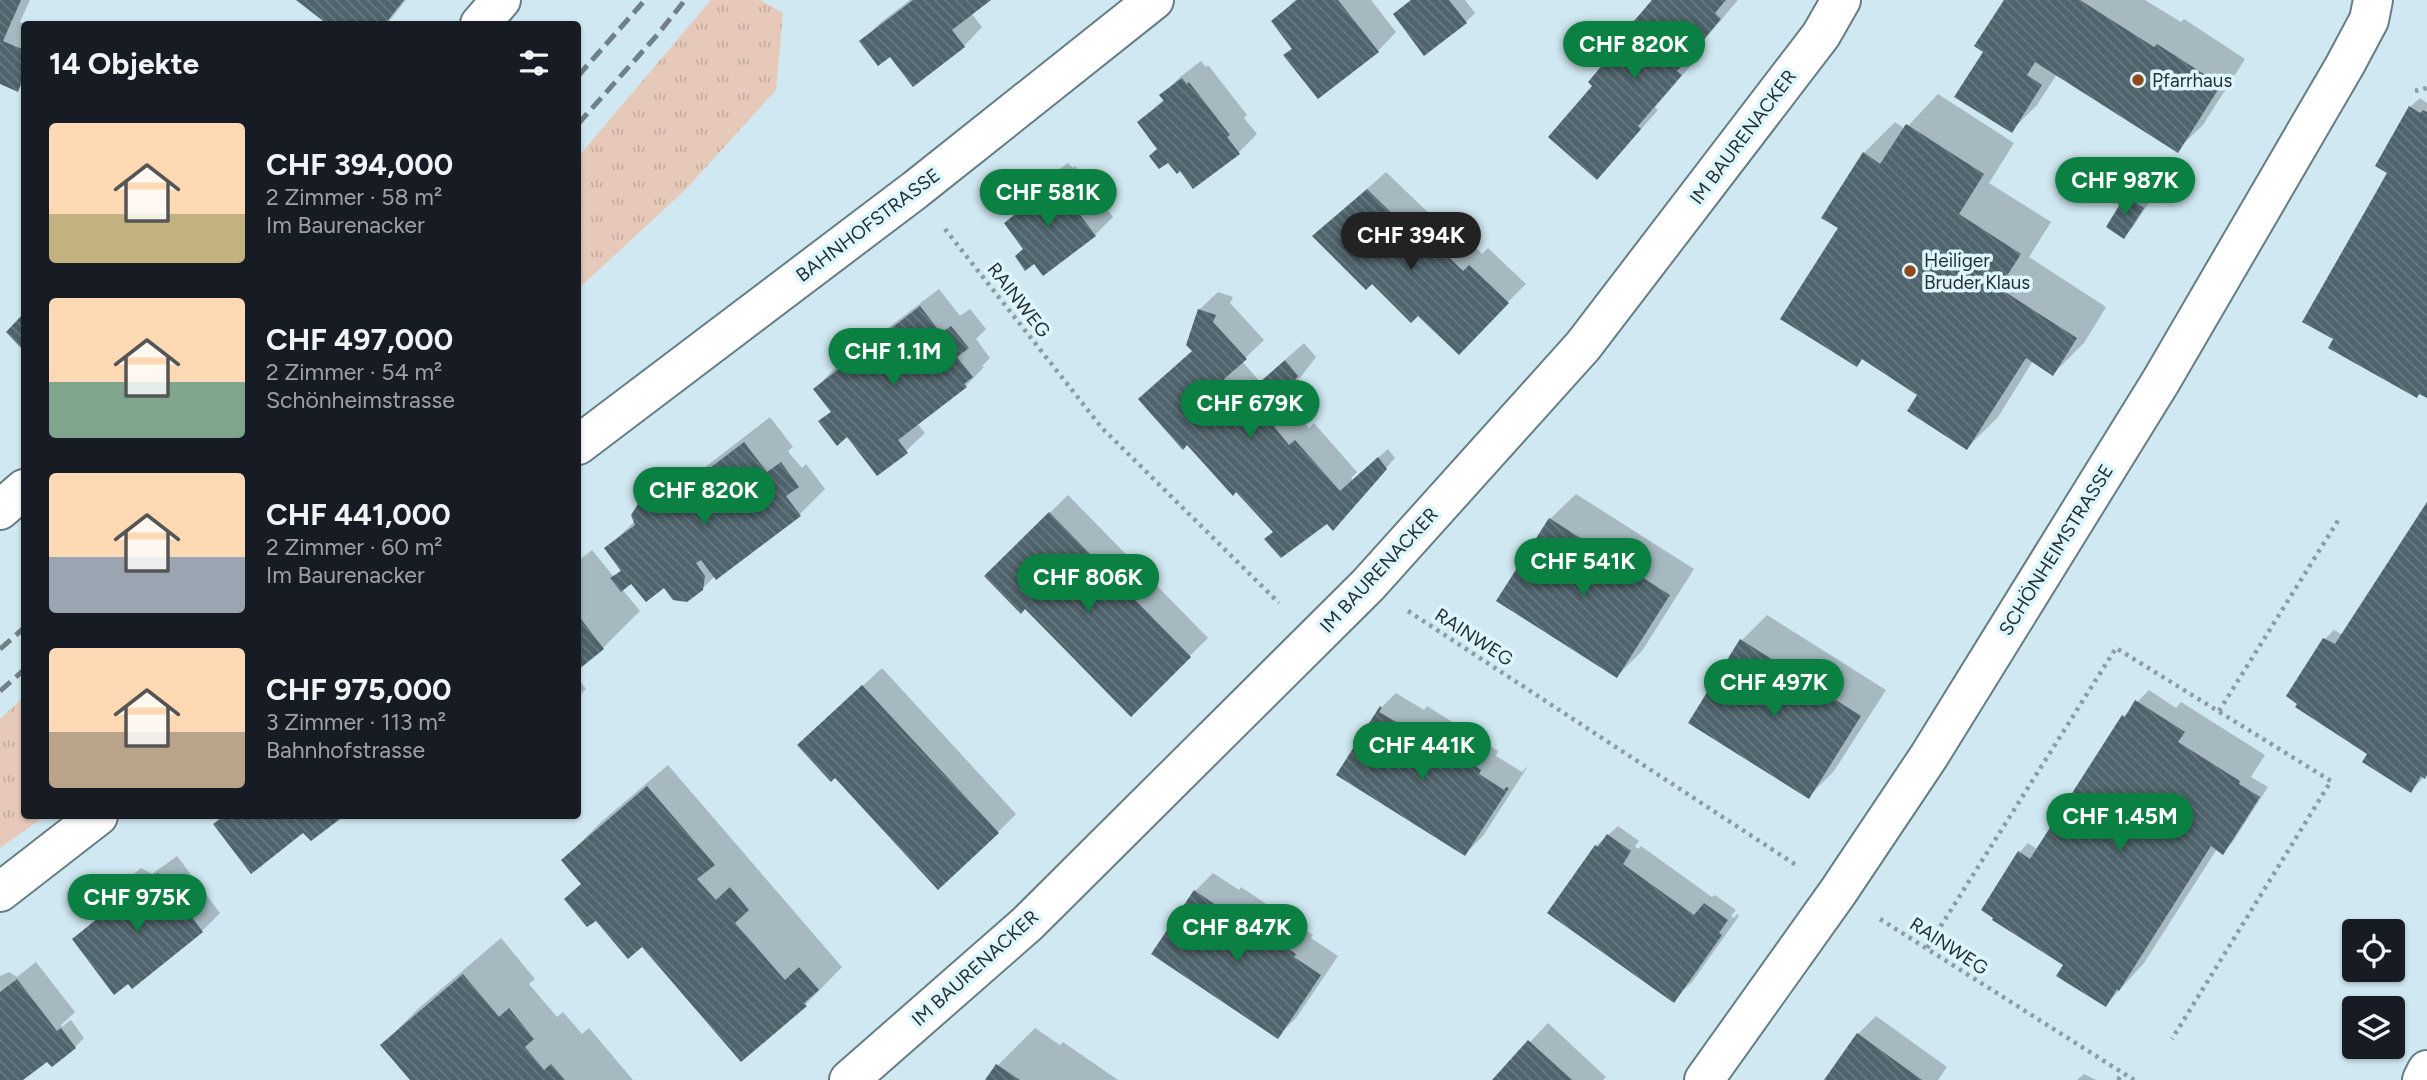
<!DOCTYPE html>
<html lang="de">
<head>
<meta charset="utf-8">
<style>
  :root { --surface:#171b24; --page:#242831; --text:#f1f3f6; --muted:#9ea1a6; --accent:#0b8043 }
  body { margin:0; font-family:Figtree,sans-serif; background:var(--page); color:var(--text); height:100vh; display:flex; flex-direction:column; font-size:26px; white-space:nowrap }
  * { box-sizing:border-box; margin:0 }
  p { font-size:23px; color:var(--muted) }
  .icon { flex:none; width:38px; height:38px; fill:none; stroke:currentColor; stroke-width:2; stroke-linecap:round; stroke-linejoin:round }
  .map { position:relative; flex:1; overflow:hidden }
  .sheet { position:absolute; left:21px; top:21px; width:560px; height:798px; display:flex; flex-direction:column; background:var(--surface); border-radius:7px; box-shadow:0 2px 5px #0004 }
  .sheet>* { flex:none }
  .controls { position:absolute; left:2342px; top:919px; display:grid; gap:14px }
  .controls a { display:grid; place-items:center; width:63px; height:63px; border-radius:7px; background:var(--surface); box-shadow:0 2px 5px #0004; font-size:35px }
  .price { position:absolute; translate:-50% -60px; padding:0 16px; border-radius:24px; background:var(--accent); color:#fff; font-size:23px; line-height:46px; filter:drop-shadow(0 2px 4px #0008) }
  .price::after { content:''; position:absolute; left:50%; top:42px; width:21px; height:16px; margin-left:-10px; background:inherit; clip-path:polygon(0 0,100% 0,50% 100%) }
  .price.on { background:#222; color:#fff }
  ul { padding:0; list-style:none }
  li { display:flex; align-items:center; gap:21px; height:175px; padding:0 28px }
  li span { display:grid; place-items:center; flex:none; width:196px; height:140px; border-radius:7px; color:#555 }
  li>.icon { margin-inline-start:auto }
  span .icon { width:84px; height:84px; fill:#fffc; stroke-width:1 }
  li b { font-size:30px }
  h2 { display:flex; justify-content:space-between; align-items:center; height:84px; padding:0 28px; font-size:30px }
  .map>svg:first-child { display:block }
  .grass { fill:url(#grass-tufts) }
  .shadow { fill:#0003 }
  .building { fill:url(#building-back-hatch) }
  .lines { fill:none; stroke-linecap:round; stroke-linejoin:round }
  .minor-casing { stroke:#677d84; stroke-width:42 }
  .path { stroke:#8b9ca3; stroke-width:4.5; stroke-dasharray:3.5 5; stroke-linecap:butt }
  .minor { stroke:#fff; stroke-width:38 }
  .rail { stroke:#708086; stroke-width:5; stroke-dasharray:14 7; stroke-linecap:butt }
  .poi-dot { fill:#8e4a1d; stroke:#ddf6fe; stroke-width:2.5 }
  .labels { text-anchor:middle; dominant-baseline:central; stroke-width:7; stroke-linejoin:round; paint-order:stroke }
  .poi-label { font-size:19px; fill:#262f33; stroke:#ddf6fe; text-anchor:start }
  .street-label { font-size:19px; fill:#262f33; stroke:#ddf6fe }
</style>
</head>
<body>
<div class="map">
<svg width="2427" height="1080" viewBox="0 0 2427 1080">
  <defs>
    <pattern id="grass-tufts" width="24" height="20" patternUnits="userSpaceOnUse" patternTransform="scale(1.75)"><rect width="24" height="20" fill="#e6c9b9"/><path d="M3 7l-1-3M5 7V3M7 7l1-3M15 17l-1-3M17 17v-4M19 17l1-3" fill="none" stroke="#c5ada0"/></pattern>
    <pattern id="building-back-hatch" width="6" height="6" patternUnits="userSpaceOnUse" patternTransform="scale(1.75)"><rect width="6" height="6" fill="#4e636b"/><path d="M-1 5l2 2M0 0l6 6M5-1l2 2" fill="none" stroke="#6a7a81"/></pattern>
  </defs>
  <rect width="100%" height="100%" fill="#d0e8f1"/>
  <!-- grass -->
  <g class="grass">
    <path d="M711,0h49l23,13 -7,77 -91,100 -107,99v-132z"/>
    <path d="M24,697v119h21l-45,32v-129z"/>
  </g>
  <!-- shadow -->
  <g class="shadow">
    <path d="M0,0h30l-10,22 6,2 -2,58 -7,8 -17,-8z"/>
    <path d="M299,0h107l-19,24h-58z"/>
    <path d="M910,0h78l-17,13 11,14 -18,19 -74,9 -28,-14 18,-18z"/>
    <path d="M1295,0h76l25,32 -18,19 -60,46 -32,-42 7,-8 -20,-26z"/>
    <path d="M1411,0h54l10,13 -9,9 -71,-8z"/>
    <path d="M1655,0h83l-44,52 5,4 -44,51 3,3 -43,49 -20,-73z"/>
    <path d="M2006,0h139l36,22 3,-3 61,40 -42,66 -26,25 -120,-76 -20,31 -26,26 -26,-79z"/>
    <path d="M1201,61l5,6 2,-2 39,50 -3,3 13,16 -18,18 -45,35 -55,-65 25,-23 -2,-4 18,-18z"/>
    <path d="M1938,94l76,49 -25,40 62,39 -22,35 77,50 -22,36 -31,31 -20,-13 -35,56 -31,31 -48,-54 -56,-36 -7,7 -16,-137 24,-75 31,-31 10,7z"/>
    <path d="M2420,98l7,5v293l-34,-230 17,-59z"/>
    <path d="M1068,163l5,5 2,-2 38,51 -18,18 -70,13 -19,-25 24,-23 -2,-3 18,-18z"/>
    <path d="M1386,172l51,49 6,-6 39,39 6,-6 38,36 -68,68 -40,-38 -104,-78z"/>
    <path d="M2136,188l16,10 -19,29 -10,9 4,-39z"/>
    <path d="M939,289l21,27 10,-7 16,20 -10,10 14,19 -8,8 2,1 -18,19 -49,37 8,10 -19,18 -58,-16 -27,-13 11,-12 -17,-21 18,-19z"/>
    <path d="M1218,292l15,5 -3,6 34,37 -22,21 18,21 44,-39 12,14 -32,42 25,29 5,-5 43,49 -6,6 2,2 35,-31 7,9 -53,61 -68,13 -81,-182 6,-40z"/>
    <path d="M770,417l23,30 -5,4 2,3 12,14 4,-4 19,25 -25,25 -84,64 -1,-2 -13,13 -70,-8 -10,8 18,22 -37,37 -25,19v-106l14,-11 22,27 8,-8 -15,-21 28,-27 4,-16 26,-26 11,-3 11,5z"/>
    <path d="M1576,494l118,75 -52,82 -25,25 -67,-157z"/>
    <path d="M1068,495l140,143 -77,76 -106,-107 -39,-31z"/>
    <path d="M2427,505v269l-16,17 -41,-38 -45,-114 9,-9 9,5z"/>
    <path d="M1767,615l119,75 -52,81 -26,26 -118,-74 52,-83z"/>
    <path d="M882,668l134,146 -18,18 -180,-105z"/>
    <path d="M578,678l8,11 -8,8z"/>
    <path d="M2149,690l27,18 5,-6 84,53 -14,22 17,10 -36,56 -10,9 -5,-3 -73,114 -38,42 -41,-41 -46,-111 9,-10 10,7 86,-134z"/>
    <path d="M1396,693l28,17 3,-4 71,45 -2,5 26,16 6,-6 -45,70 -18,18 -87,-143z"/>
    <path d="M668,765l174,202 -36,37 -65,55 -99,-115 -79,-84 37,-37z"/>
    <path d="M224,816h117l-30,23 -7,-8 -89,-7z"/>
    <path d="M1618,826l21,15 -4,5 3,3 3,-3 71,51 3,-2 21,15 -5,6 3,2 3,-4 2,2 -47,66 -19,18 -77,-154z"/>
    <path d="M177,856l43,57 -18,18 -128,8 38,-35 -1,-9 19,-18 11,-9 11,6z"/>
    <path d="M1213,873l26,17 2,-3 72,48 -2,3 27,18 -42,62 -18,18 -83,-145z"/>
    <path d="M501,938l34,41 -6,5 28,33 6,-5 19,22 7,-6 44,52h-221l-30,-35 37,-37z"/>
    <path d="M36,962l39,50 -14,13 1,2 9,-7 13,18 -9,9 -28,12 -27,21h-19l-1,-104 9,-4 8,5z"/>
    <path d="M1876,1016l71,51 -9,13h-112l32,-46z"/>
    <path d="M1548,1023l58,54 -3,3h-109z"/>
    <path d="M1035,1028l25,17 3,-3 55,38h-131l11,-15z"/>
    <path d="M2084,1074l12,6h-19z"/>
  </g>
  <!-- building -->
  <g class="building">
    <path d="M0,0h21l-18,41 21,9v26l-6,16 -18,-8z"/>
    <path d="M296,0h108l-19,24h-58z"/>
    <path d="M913,0h78l-39,30 13,17 -52,40 -23,-30 -12,9 -19,-25z"/>
    <path d="M1297,0h41l41,52 -61,47 -35,-44 9,-6 -21,-28z"/>
    <path d="M1411,0h38l18,23 -43,33 -31,-42z"/>
    <path d="M1652,0h74l-11,13 6,6 -44,52 5,4 -44,51 3,3 -44,51 -49,-43 44,-51 -4,-4 43,-51 -3,-3z"/>
    <path d="M2004,0h76l74,47 3,-3 64,41 -43,68 -143,-91 -8,13 15,10 -30,48 -58,-36 29,-45 -9,-6z"/>
    <path d="M1182,78l5,6 2,-2 41,53 -3,2 13,17 -47,35 -13,-18 -3,3 -9,-11 -9,6 -10,-13 8,-7 -20,-27 27,-21 -5,-6z"/>
    <path d="M2409,106l11,7 3,-3 4,2v286l-8,-4 -2,4 -89,-50 5,-9 -31,-17 85,-149 -12,-7z"/>
    <path d="M1906,124l78,50 -25,40 62,40 -22,34 78,50 -24,38 -27,-18 -59,92 -60,-39 10,-16 -55,-36 -5,8 -77,-48 58,-91 -17,-10 42,-66 17,12z"/>
    <path d="M1049,180l5,5 2,-2 40,53 -53,40 -9,-12 -9,7 -10,-15 8,-7 -19,-26 26,-20 -5,-6z"/>
    <path d="M1367,189l50,49 6,-6 40,39 6,-6 40,38 -50,52 -41,-39 -7,7 -39,-39 -6,6 -54,-54z"/>
    <path d="M2125,196l19,12 -20,31 -18,-12z"/>
    <path d="M920,306l21,27 10,-7 18,22 -12,9 16,20 -9,7 3,3 -69,53 10,13 -31,23 -30,-39 -10,9 -19,-25 13,-9 -18,-23z"/>
    <path d="M1198,309l18,6 -3,7 34,37 -23,20 17,20 44,-39 13,16 -31,42 22,27 6,-5 45,51 38,-34 9,12 -54,62 -6,-7 -46,34 -17,-19 9,-7 -37,-40 -3,4 -46,-51 -4,5 -45,-51 54,-48 -6,-6z"/>
    <path d="M24,313v38l-18,-19z"/>
    <path d="M744,442l23,30 14,-10 18,25 -13,9 15,20 -85,64 -15,-20 -5,3 9,13 -2,14 -16,12 -14,-2 -9,-12 -18,14 -15,-18 -10,8 -11,-14 11,-7 -17,-23 31,-23 -4,-10 7,-11 11,-4 11,6z"/>
    <path d="M2427,502v273l-2,4 -4,-3 -10,17 -49,-31 5,-8 -72,-47 2,-3 -11,-8 37,-58 12,6z"/>
    <path d="M1049,512l142,145 -60,60 -106,-108 -4,5 -37,-38z"/>
    <path d="M1549,518l121,77 -53,83 -121,-77z"/>
    <path d="M578,615l26,34 -26,21z"/>
    <path d="M1740,639l121,77 -52,83 -121,-76z"/>
    <path d="M862,685l137,148 -61,57 -103,-112 -4,4 -34,-37z"/>
    <path d="M2135,700l50,32 -7,10 62,39 -1,3 21,13 -37,58 -12,-9 -92,145 -2,-2 -11,18 -50,-31 7,-11 -71,-45 1,-2 -12,-8 37,-59 12,8 92,-144 3,2z"/>
    <path d="M1380,706l2,2 -3,4 26,15 2,-4 74,47 -2,4 25,16 2,-3 3,1 -44,68 -129,-81z"/>
    <path d="M647,786l68,79 -18,14 19,21 14,-13 19,23 -14,13 50,57 14,-13 20,23 -15,13 3,3 -66,56 -99,-115 -14,12 -32,-38 -9,6 -23,-28 17,-15 -20,-24z"/>
    <path d="M224,816h120l-33,25 -8,-8 -52,41 -38,-50z"/>
    <path d="M1607,834l24,17 -8,13 71,51 10,-12 24,17 -9,13 3,2 -48,68 -127,-90 48,-68 3,2z"/>
    <path d="M158,873l45,59 -71,57 -4,-5 -14,11 -42,-56 39,-31 -2,-13 12,-9 12,5z"/>
    <path d="M1194,890l26,18 2,-4 74,50 -2,3 27,18 -43,64 -127,-85z"/>
    <path d="M463,974l36,43 10,-9 25,31 -9,8 19,23 7,-6 14,16h-155l-30,-35z"/>
    <path d="M17,979l40,52 4,-3 15,20 -24,19 -5,-5 -24,18h-23v-88z"/>
    <path d="M1857,1033l65,47h-98z"/>
    <path d="M1528,1040l44,40h-80z"/>
    <path d="M996,1064l24,16h-35z"/>
  </g>
  <g class="lines">
    <!-- minor casing -->
    <g class="minor-casing">
      <g id="minor">
        <path d="M480,24l21,-24"/>
        <path d="M578,445l337,-255 239,-190"/>
        <path d="M0,510l24,-21"/>
        <path d="M0,892l98,-76"/>
        <path d="M849,1080l178,-156 341,-339 215,-239 238,-311 20,-35"/>
        <path d="M1704,1080l134,-188 91,-136 232,-375 184,-316 24,-45 4,-20"/>
        <path d="M2422,1080l5,-10"/>
      </g>
    </g>
    <!-- path -->
    <g class="path">
      <path d="M2415,91l12,-3"/>
      <path d="M945,229l157,199 177,175"/>
      <path d="M1408,611l388,254"/>
      <path d="M2219,711l120,-192"/>
      <path d="M1880,919l254,161"/>
      <path d="M1927,948l189,-300 215,133 -159,258"/>
      <path d="M2118,1080l5,-7"/>
    </g>
    <!-- minor -->
    <use href="#minor" class="minor"/>
    <!-- rail -->
    <g class="rail">
      <path d="M578,76l67,-76"/>
      <path d="M578,124l80,-90 27,-34"/>
      <path d="M0,649l24,-21"/>
      <path d="M0,691l24,-21"/>
    </g>
  </g>
  <!-- markers -->
  <g class="poi-dot">
    <circle cx="2138" cy="80" r="7"/>
    <circle cx="1910" cy="271" r="7"/>
  </g>
  <g class="labels">
    <!-- poi labels -->
    <g class="poi-label">
      <text x="2152" y="80">Pfarrhaus</text>
      <text x="1924" y="260">Heiliger<tspan x="1924" dy="22">Bruder Klaus</tspan></text>
    </g>
    <!-- street labels -->
    <g class="street-label">
      <text transform="translate(1743 137) rotate(-53)">IM BAURENACKER</text>
      <text transform="translate(868 225) rotate(-37)">BAHNHOFSTRASSE</text>
      <text transform="translate(1019 300) rotate(52)">RAINWEG</text>
      <text transform="translate(2056 550) rotate(-58)">SCHÖNHEIMSTRASSE</text>
      <text transform="translate(1379 570) rotate(-47)">IM BAURENACKER</text>
      <text transform="translate(1474 637) rotate(33)">RAINWEG</text>
      <text transform="translate(1949 946) rotate(33)">RAINWEG</text>
      <text transform="translate(975 968) rotate(-42)">IM BAURENACKER</text>
    </g>
  </g>
</svg>
<div class="controls">
<a><svg class="icon" aria-label="locate" viewBox="0 0 24 24"><circle cx="12" cy="12" r="6"/><path d="M12 2v4M12 18v4M2 12h4M18 12h4"/></svg></a>
<a><svg class="icon" aria-label="layers" viewBox="0 0 24 24"><path d="M12 4l9 5-9 5-9-5zM3 14l9 5 9-5"/></svg></a>
</div>
<b class="price" style="left:1634px;top:81px">CHF 820K</b>
<b class="price" style="left:2125px;top:217px">CHF 987K</b>
<b class="price" style="left:1048px;top:229px">CHF 581K</b>
<b class="price on" style="left:1411px;top:272px">CHF 394K</b>
<b class="price" style="left:893px;top:388px">CHF 1.1M</b>
<b class="price" style="left:1250px;top:440px">CHF 679K</b>
<b class="price" style="left:704px;top:527px">CHF 820K</b>
<b class="price" style="left:1583px;top:598px">CHF 541K</b>
<b class="price" style="left:1088px;top:614px">CHF 806K</b>
<b class="price" style="left:1774px;top:719px">CHF 497K</b>
<b class="price" style="left:1422px;top:782px">CHF 441K</b>
<b class="price" style="left:2120px;top:853px">CHF 1.45M</b>
<b class="price" style="left:137px;top:934px">CHF 975K</b>
<b class="price" style="left:1237px;top:964px">CHF 847K</b>
<section class="sheet">
<h2>14 Objekte<svg class="icon" aria-label="filters" viewBox="0 0 24 24"><path d="M4 7h16M4 17h16"/><circle cx="9" cy="7" r="2"/><circle cx="15" cy="17" r="2"/></svg></h2>
<ul>
<li><span style="background:linear-gradient(#ffd9b3 65%,#c2b280 0)"><svg class="icon" aria-label="home" viewBox="0 0 24 24"><path d="M3 11l9-7 9 7M6 9v11h12V9"/></svg></span><div><b>CHF 394,000</b><p>2 Zimmer · 58 m²</p><p>Im Baurenacker</p></div></li>
<li><span style="background:linear-gradient(#ffd9b3 60%,#7fa58c 0)"><svg class="icon" aria-label="home" viewBox="0 0 24 24"><path d="M3 11l9-7 9 7M6 9v11h12V9"/></svg></span><div><b>CHF 497,000</b><p>2 Zimmer · 54 m²</p><p>Schönheimstrasse</p></div></li>
<li><span style="background:linear-gradient(#ffd9b3 60%,#9aa5b1 0)"><svg class="icon" aria-label="home" viewBox="0 0 24 24"><path d="M3 11l9-7 9 7M6 9v11h12V9"/></svg></span><div><b>CHF 441,000</b><p>2 Zimmer · 60 m²</p><p>Im Baurenacker</p></div></li>
<li><span style="background:linear-gradient(#ffd9b3 60%,#b9a48a 0)"><svg class="icon" aria-label="home" viewBox="0 0 24 24"><path d="M3 11l9-7 9 7M6 9v11h12V9"/></svg></span><div><b>CHF 975,000</b><p>3 Zimmer · 113 m²</p><p>Bahnhofstrasse</p></div></li>
</ul>
</section>
</div>
</body>
</html>
